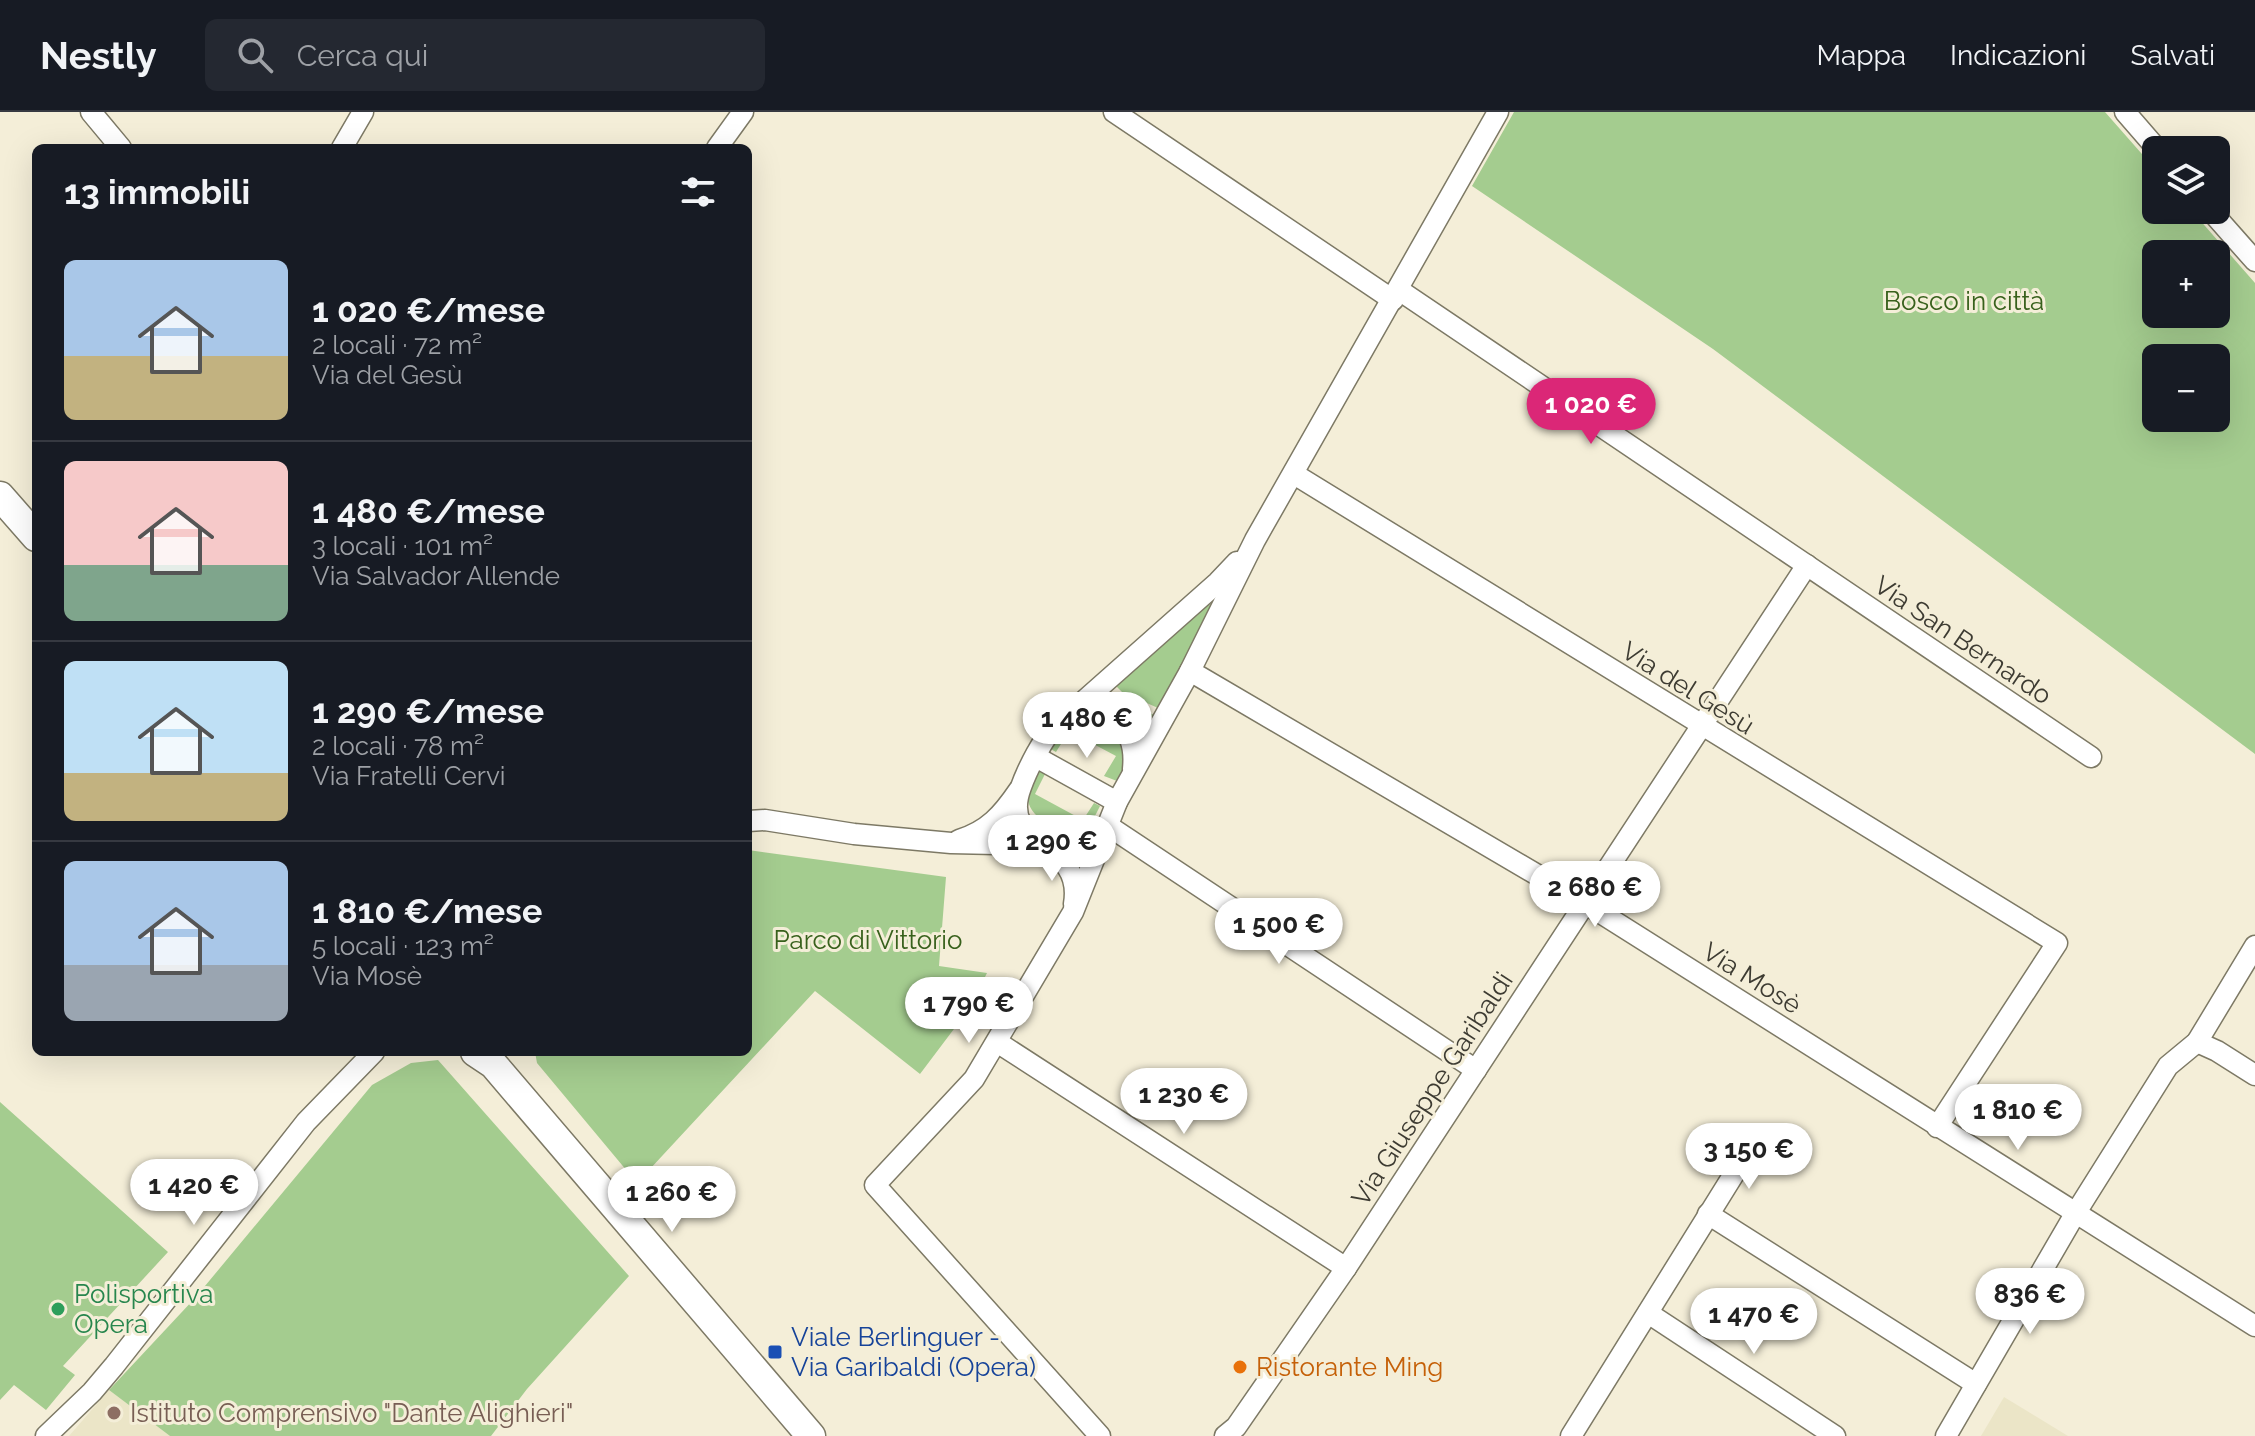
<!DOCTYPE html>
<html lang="it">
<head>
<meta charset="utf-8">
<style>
  :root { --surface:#171b24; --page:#242831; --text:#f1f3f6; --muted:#9ea1a6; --line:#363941; --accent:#db2777 }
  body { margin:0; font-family:Raleway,sans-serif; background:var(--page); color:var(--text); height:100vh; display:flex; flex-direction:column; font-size:30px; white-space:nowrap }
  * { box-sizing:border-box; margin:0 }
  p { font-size:26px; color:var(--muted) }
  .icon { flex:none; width:44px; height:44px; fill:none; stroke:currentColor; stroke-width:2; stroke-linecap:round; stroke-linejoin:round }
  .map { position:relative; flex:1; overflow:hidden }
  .sheet { position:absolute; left:32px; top:32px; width:720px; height:912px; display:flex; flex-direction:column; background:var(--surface); border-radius:12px; box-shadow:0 8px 32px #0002 }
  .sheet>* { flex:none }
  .fabs { position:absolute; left:2142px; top:24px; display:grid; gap:16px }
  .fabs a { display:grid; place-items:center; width:88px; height:88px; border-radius:12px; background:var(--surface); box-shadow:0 8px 32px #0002; font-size:40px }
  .price { position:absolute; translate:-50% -68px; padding:0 18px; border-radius:28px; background:#fff; color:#222; font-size:26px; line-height:52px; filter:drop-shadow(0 2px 4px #0008) }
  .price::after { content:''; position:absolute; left:50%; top:48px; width:24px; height:18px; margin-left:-12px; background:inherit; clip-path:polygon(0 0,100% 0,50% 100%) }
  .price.current { background:var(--accent); color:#fff }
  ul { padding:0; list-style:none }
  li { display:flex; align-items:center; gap:24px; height:200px; padding:0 32px }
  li+li { border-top:2px solid var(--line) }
  li span { display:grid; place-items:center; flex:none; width:224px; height:160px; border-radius:12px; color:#555 }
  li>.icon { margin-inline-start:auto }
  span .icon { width:96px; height:96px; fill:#fffc; stroke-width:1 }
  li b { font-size:34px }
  h2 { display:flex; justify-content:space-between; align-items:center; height:96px; padding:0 32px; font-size:34px }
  header { display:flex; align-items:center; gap:48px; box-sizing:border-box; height:112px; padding:0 40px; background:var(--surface); border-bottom:2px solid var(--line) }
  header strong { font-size:38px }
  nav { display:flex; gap:44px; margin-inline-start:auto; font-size:28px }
  .search { width:560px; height:72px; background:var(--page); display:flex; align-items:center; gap:20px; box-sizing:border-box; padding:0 28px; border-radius:12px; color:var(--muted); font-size:30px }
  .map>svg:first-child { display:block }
  .built { fill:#ebe5c7 }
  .green { fill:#a4cc8f; fill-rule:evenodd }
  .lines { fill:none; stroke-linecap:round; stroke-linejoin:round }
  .street-casing { stroke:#7d7965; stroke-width:23 }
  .secondary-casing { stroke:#7d7965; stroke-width:31 }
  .street { stroke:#fff; stroke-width:20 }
  .secondary { stroke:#fff; stroke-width:28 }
  .leisure-dot { fill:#2e9e5b; stroke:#f4eed8; stroke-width:3 }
  .transit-dot { fill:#1a4fb4; stroke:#f4eed8; stroke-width:3 }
  .food-dot { fill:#e8710a; stroke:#f4eed8; stroke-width:3 }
  .education-dot { fill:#8d6e63; stroke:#f4eed8; stroke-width:3 }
  .labels { text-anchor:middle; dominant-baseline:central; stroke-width:6; stroke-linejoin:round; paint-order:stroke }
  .park-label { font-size:26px; fill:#38611c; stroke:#f4eed8 }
  .street-label { font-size:26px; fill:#3d3b32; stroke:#f4eed8 }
  .leisure-label { font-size:26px; fill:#27864d; stroke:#f4eed8; text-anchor:start }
  .transit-label { font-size:26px; fill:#164399; stroke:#f4eed8; text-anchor:start }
  .food-label { font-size:26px; fill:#c56008; stroke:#f4eed8; text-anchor:start }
  .education-label { font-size:26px; fill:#785e54; stroke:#f4eed8; text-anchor:start }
</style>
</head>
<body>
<header>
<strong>Nestly</strong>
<div class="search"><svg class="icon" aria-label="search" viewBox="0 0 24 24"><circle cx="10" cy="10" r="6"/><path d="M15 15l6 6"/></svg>Cerca qui</div>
<nav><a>Mappa</a><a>Indicazioni</a><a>Salvati</a></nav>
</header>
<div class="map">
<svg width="2255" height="1324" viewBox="0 0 2255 1324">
  <rect width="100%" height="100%" fill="#f4eed8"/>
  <!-- built -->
  <g class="built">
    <path d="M109,1278l61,46h-101z"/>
    <path d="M2004,1285l64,39h-87z"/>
  </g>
  <!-- green -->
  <g class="green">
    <path d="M1514,0h591l51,58v40h35l64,73v471l-542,-405 -241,-163zM2156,142h60v60h-60zM2156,246h60v60h-60z"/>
    <path d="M1211,492h3l-5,17 -51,87 -36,-16 -7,-7 88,-78z"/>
    <path d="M1109,579l45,24 -12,22 -3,2c-13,-18 -24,-33 -47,-36z"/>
    <path d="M1089,608c26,12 49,32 28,61l-13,-5 12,-20 -47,-25 -13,21 -9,-5 26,-25z"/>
    <path d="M1037,658l8,4 -10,20 48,26 11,-17 6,3 -8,16 -16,10c-21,-3 -54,-15 -48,-44 1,-5 6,-12 9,-18z"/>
    <path d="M748,738l198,27 -7,89 48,7 -18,36 -49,65 -105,-83 -178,192 -100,-120 -2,-11h213z"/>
    <path d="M438,948l191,216 -102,113 -36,47h-321l-61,-46 86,-92 177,-213 39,-22z"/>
    <path d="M0,990l168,150 -105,114 12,9 -29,35 -32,-25 -14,15z"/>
  </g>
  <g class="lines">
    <!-- street casing -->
    <g class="street-casing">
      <g id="street">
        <path d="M91,0l30,36"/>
        <path d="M1114,0l279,188"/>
        <path d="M2125,0l33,38"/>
        <path d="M342,36l21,-36"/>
        <path d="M717,36l26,-36"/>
        <path d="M2210,98l45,51"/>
        <path d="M1399,178l692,467"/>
        <path d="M1294,362l763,469 -120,184"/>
        <path d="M1190,559l395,232 670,423"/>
        <path d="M1068,603l150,-133 19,-20"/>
        <path d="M1036,645l81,45"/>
        <path d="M748,709l17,-1 89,14 97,9 84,2 27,5 23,-5 22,-20"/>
        <path d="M1107,713l369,245"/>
        <path d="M959,728c29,-9 43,-25 60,-50"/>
        <path d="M1074,792c11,-66 -77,-54 -53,-117 6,-17 23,-51 36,-63 23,-21 60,-13 73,15 4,10 4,20 3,30"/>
        <path d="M997,930l349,226"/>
        <path d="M2197,930l20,9 38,24"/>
        <path d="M1708,1102l268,170"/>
        <path d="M1648,1201l187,123"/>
        <path d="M46,1324l46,-44 22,-26 192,-244 68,-70"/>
        <path d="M1100,1324l-225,-251 99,-106 99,-167 44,-110 73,-131 65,-131 243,-428"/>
        <path d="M1225,1324l11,-9 110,-159 461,-703"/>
        <path d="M1571,1324l181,-291"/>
        <path d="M1946,1324l129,-222 93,-148 29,-24 58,-96"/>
      </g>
    </g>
    <!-- secondary casing -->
    <g class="secondary-casing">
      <g id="secondary">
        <path d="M0,384l36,41"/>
        <path d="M475,940l18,12 318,372"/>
      </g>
    </g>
    <!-- street -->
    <use href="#street" class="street"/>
    <!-- secondary -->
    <use href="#secondary" class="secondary"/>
  </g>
  <!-- markers -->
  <circle class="leisure-dot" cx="58" cy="1197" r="8"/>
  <rect class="transit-dot" x="767" y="1232" width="16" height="16" rx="4"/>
  <circle class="food-dot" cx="1240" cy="1255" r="8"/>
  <circle class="education-dot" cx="114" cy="1301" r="8"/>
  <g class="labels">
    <!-- park labels -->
    <g class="park-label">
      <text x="1964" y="189">Bosco in città</text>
      <text x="868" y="828">Parco di Vittorio</text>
    </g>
    <!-- street labels -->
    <g class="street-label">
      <text transform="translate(1963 528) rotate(34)">Via San Bernardo</text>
      <text transform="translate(1688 576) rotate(32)">Via del Gesù</text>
      <text transform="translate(1752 866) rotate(32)">Via Mosè</text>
      <text transform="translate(1432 977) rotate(-57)">Via Giuseppe Garibaldi</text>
    </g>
    <!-- leisure labels -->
    <g class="leisure-label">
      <text x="74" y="1182">Polisportiva<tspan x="74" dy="30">Opera</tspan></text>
    </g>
    <!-- transit labels -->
    <g class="transit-label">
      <text x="791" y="1225">Viale Berlinguer -<tspan x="791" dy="30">Via Garibaldi (Opera)</tspan></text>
    </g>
    <!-- food labels -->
    <g class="food-label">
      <text x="1256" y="1255">Ristorante Ming</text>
    </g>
    <!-- education labels -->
    <g class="education-label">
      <text x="130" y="1301">Istituto Comprensivo "Dante Alighieri"</text>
    </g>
  </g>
</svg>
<div class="fabs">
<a><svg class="icon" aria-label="layers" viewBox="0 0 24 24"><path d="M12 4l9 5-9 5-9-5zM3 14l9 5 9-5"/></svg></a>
<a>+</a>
<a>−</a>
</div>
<b class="price current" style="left:1591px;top:334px">1 020 €</b>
<b class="price" style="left:1087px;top:648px">1 480 €</b>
<b class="price" style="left:1052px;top:771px">1 290 €</b>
<b class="price" style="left:1595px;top:817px">2 680 €</b>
<b class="price" style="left:1279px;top:854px">1 500 €</b>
<b class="price" style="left:969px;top:933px">1 790 €</b>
<b class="price" style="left:1184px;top:1024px">1 230 €</b>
<b class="price" style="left:2018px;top:1040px">1 810 €</b>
<b class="price" style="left:1749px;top:1079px">3 150 €</b>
<b class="price" style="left:194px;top:1115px">1 420 €</b>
<b class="price" style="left:672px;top:1122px">1 260 €</b>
<b class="price" style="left:2030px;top:1224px">836 €</b>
<b class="price" style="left:1754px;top:1244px">1 470 €</b>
<section class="sheet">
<h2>13 immobili<svg class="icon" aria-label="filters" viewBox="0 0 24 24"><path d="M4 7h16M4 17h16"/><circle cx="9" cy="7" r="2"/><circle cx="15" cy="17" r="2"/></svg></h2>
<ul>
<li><span style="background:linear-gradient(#a9c7e8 60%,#c2b280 0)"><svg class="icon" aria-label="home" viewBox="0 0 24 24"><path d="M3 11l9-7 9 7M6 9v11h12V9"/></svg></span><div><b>1 020 €/mese</b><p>2 locali · 72 m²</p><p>Via del Gesù</p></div></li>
<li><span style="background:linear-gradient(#f6c9c9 65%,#7fa58c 0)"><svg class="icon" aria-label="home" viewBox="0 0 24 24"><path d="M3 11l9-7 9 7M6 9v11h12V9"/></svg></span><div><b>1 480 €/mese</b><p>3 locali · 101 m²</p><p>Via Salvador Allende</p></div></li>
<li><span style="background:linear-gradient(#bfe0f5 70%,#c2b280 0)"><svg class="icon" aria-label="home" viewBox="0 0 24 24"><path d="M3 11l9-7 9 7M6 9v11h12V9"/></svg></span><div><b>1 290 €/mese</b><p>2 locali · 78 m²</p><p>Via Fratelli Cervi</p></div></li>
<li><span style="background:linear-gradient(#a9c7e8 65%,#9aa5b1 0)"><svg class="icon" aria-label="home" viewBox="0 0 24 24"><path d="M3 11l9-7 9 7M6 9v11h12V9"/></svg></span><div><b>1 810 €/mese</b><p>5 locali · 123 m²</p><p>Via Mosè</p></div></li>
</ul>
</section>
</div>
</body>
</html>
